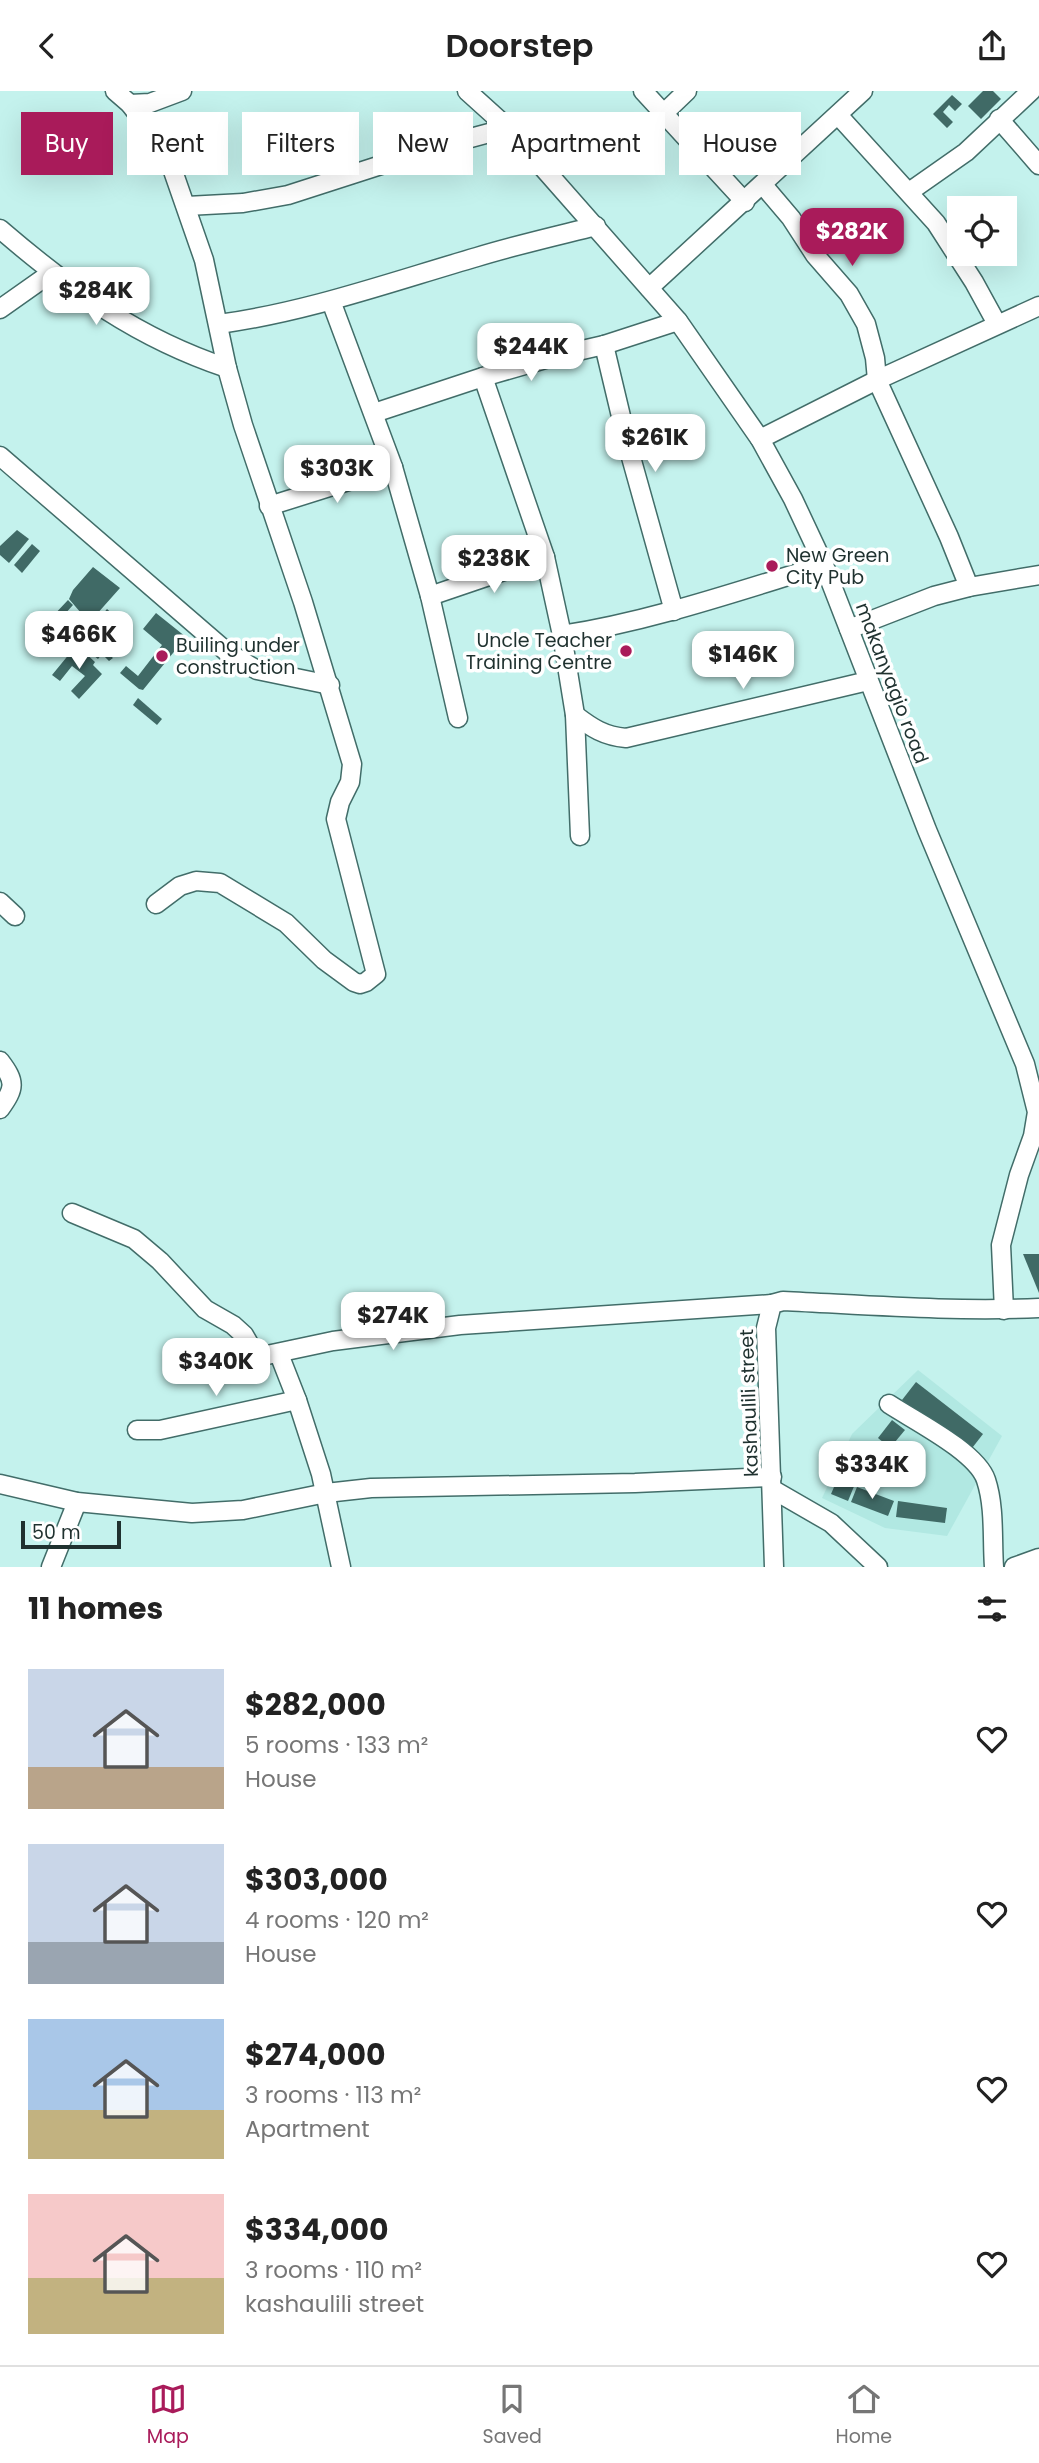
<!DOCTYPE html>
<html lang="en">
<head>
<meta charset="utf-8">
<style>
  :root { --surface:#fff; --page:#f2f2f2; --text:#222; --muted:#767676; --line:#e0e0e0; --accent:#a91b5a }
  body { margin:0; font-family:Poppins,sans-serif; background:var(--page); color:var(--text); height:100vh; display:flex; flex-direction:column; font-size:26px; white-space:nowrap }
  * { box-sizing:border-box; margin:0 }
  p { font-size:23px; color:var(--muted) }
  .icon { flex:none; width:38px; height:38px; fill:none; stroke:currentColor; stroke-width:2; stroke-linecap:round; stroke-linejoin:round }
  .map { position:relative; height:1476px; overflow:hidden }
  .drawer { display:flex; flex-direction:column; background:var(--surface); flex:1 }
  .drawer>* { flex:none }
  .guide { position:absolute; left:21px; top:21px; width:998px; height:63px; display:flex; gap:14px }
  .buttons { position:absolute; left:947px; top:105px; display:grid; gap:14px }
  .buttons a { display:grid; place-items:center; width:70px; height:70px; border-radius:0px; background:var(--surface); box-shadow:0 7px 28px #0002; font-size:35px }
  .scale { position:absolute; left:21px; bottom:18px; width:100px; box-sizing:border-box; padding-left:7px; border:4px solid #1f312f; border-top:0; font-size:19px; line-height:24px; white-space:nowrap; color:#1f312f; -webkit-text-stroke:5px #fff; paint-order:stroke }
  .price { position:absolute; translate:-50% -60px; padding:0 16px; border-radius:14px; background:#fff; color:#222; font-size:23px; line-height:46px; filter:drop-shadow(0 2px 4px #0008) }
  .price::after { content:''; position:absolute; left:50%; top:42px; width:21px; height:16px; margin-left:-10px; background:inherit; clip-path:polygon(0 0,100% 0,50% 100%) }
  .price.active { background:var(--accent); color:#fff }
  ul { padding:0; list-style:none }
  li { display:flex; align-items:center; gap:21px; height:175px; padding:0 28px }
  li span { display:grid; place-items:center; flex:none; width:196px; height:140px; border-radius:0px; color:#555 }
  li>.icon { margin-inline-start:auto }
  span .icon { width:84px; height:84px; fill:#fffc; stroke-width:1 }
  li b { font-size:30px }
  h2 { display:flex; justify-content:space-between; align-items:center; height:84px; padding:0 28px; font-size:30px }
  .pill { padding:0 24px; border-radius:0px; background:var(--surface); box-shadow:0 7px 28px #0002; font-size:24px; line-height:63px }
  .pill.active { background:var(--accent); color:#fff }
  header { display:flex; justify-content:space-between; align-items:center; height:91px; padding:0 28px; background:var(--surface); font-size:32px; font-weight:600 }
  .tabs { display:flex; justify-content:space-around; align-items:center; height:98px; border-top:2px solid var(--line); background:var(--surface); font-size:19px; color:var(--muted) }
  .tabs a { display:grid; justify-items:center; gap:4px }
  .tabs .active { color:var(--accent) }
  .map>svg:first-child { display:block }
  .built { fill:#b1e8e2 }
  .building { fill:#406a66 }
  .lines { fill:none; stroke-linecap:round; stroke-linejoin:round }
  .minor-casing { stroke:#426d69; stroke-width:21 }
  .minor { stroke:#fff; stroke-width:18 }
  .poi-dot { fill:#a91b5a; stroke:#fff; stroke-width:2.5 }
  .labels { text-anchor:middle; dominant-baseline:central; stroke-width:7; stroke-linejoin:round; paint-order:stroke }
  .poi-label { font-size:19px; fill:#1f312f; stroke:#fff; text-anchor:start }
  .street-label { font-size:19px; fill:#1f312f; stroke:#fff }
</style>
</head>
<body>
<header><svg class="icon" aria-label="back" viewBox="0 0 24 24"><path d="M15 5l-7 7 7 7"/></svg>Doorstep<svg class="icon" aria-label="share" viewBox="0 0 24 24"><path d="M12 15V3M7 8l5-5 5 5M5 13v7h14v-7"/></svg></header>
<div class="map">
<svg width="1039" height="1476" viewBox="0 0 1039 1476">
  <rect width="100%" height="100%" fill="#c4f2ed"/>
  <!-- built -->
  <path class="built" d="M918,1279l84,66 -55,100 -62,-8 -63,-30 30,-64z"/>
  <!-- building -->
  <g class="building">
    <path d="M983,0h10l8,8 -20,20 -13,-13z"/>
    <path d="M952,4l10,9 -7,7 -6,-6 -6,7 10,10 -6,6 -14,-14z"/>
    <path d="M17,439l12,9 -20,24 -9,-8v-9z"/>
    <path d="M32,453l8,7 -18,22 -8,-8z"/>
    <path d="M93,476l27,21 -24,27 -12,10 -6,-7 3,-5 -12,-14 4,-9z"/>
    <path d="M68,509l5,5 -9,10 12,11 3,-4 7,7 -9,10 -25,-22z"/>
    <path d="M107,518l9,8 -22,24 19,17 -4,3 -7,-7 -4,5 -20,-16z"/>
    <path d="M156,522l30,24 -43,53 -4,-1 -19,-16 6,-7 12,10 24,-31 -19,-16z"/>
    <path d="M75,556l6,2 14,13 -2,3 9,9 -23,25 -8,-8 14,-15 -13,-10 -12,15 -8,-6z"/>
    <path d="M138,607l24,21 -5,6 -24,-20z"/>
    <path d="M1023,1163h16v39z"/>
    <path d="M916,1291l67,52 -14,18 -67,-52z"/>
    <path d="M892,1329l13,10 -15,18 -12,-10z"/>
    <path d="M850,1359l16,7 -18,44 -17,-7z"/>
    <path d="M857,1396l37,14 -6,15 -37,-14z"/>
    <path d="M898,1410l49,7 -2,15 -49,-6z"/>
  </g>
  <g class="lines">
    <!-- minor casing -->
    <g class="minor-casing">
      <g id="minor">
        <path d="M115,0l15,13 26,34 17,33 31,89 23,108 16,57 60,177 49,162 -2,18 -10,20 -4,17 40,155 -10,8 -6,2 -6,-2 -30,-22 -38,-37 -66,-40 -24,-2 -16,5 -24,18"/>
        <path d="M467,0l41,37 170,193 82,118 33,60 31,66 103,265 98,234 12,48 -4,24 -14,39 -18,70 3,65"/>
        <path d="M643,0l102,111"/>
        <path d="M130,13l20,-1 32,-12"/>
        <path d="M663,23l24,-23"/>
        <path d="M838,24l98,108 38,59 23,42"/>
        <path d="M999,28l40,46"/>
        <path d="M763,94l28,33 24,37 34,39 17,30 9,34 2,22 72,157 20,50"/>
        <path d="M909,101l57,-40 65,-61"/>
        <path d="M187,115l56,-3 45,-8 149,-48 71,-19"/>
        <path d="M0,138c71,61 137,109 227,139"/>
        <path d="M649,197l214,-197"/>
        <path d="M331,210l62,166 37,129 28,122"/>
        <path d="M0,218l51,-36"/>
        <path d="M219,233c88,-12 172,-42 258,-67 39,-12 79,-21 119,-31"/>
        <path d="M604,254l25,105 45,161"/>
        <path d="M483,286l62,180 17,78 13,80 5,121"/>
        <path d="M374,322l109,-36 73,-21 48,-11 74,-24"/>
        <path d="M760,348l117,-59 162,-74"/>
        <path d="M0,365l227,196 30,18 73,15"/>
        <path d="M269,415l124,-39"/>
        <path d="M430,505l115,-39"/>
        <path d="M849,538l85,-33 35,-9 70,-12"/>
        <path d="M562,544c90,-14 176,-44 262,-70"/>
        <path d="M575,624c17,13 29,21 51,23l242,-57"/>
        <path d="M0,811l15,14"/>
        <path d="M0,970c16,21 15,27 0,48"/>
        <path d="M72,1122l62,26 26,22 45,48 28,16 11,10 8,14 15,6 66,-14 127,-16 312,-21"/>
        <path d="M279,1263l18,46 24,74 20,93"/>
        <path d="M889,1313c26,17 88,48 97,76 9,27 6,60 8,87"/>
        <path d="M137,1339h23l137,-30"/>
        <path d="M0,1393l77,18 115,11 51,-3 83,-17 45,-5 264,-5 137,-6"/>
        <path d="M772,1398l59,34 47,44"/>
        <path d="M51,1476l26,-65"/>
        <path d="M774,1476l-8,-239 6,-24 11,-3c85,4 171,11 256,7"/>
        <path d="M1014,1476l25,-9"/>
      </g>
    </g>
    <!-- minor -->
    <use href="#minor" class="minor"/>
  </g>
  <!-- markers -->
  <g class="poi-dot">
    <circle cx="772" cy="475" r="7"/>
    <circle cx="626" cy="560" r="7"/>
    <circle cx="162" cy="565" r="7"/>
  </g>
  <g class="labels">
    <!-- poi labels -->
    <g class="poi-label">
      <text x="786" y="464">New Green<tspan x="786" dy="22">City Pub</tspan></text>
      <text x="612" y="549" text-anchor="end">Uncle Teacher<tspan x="612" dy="22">Training Centre</tspan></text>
      <text x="176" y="554">Builing under<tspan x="176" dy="22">construction</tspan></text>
    </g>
    <!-- street labels -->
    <g class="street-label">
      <text transform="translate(892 592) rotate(69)">makanyagio road</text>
      <text transform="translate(749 1312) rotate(-92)">kashaulili street</text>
    </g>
  </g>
</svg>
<div class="buttons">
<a><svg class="icon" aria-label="locate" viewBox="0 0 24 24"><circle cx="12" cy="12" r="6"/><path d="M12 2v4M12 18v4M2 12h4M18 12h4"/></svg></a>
</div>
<div class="scale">50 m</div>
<b class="price active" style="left:852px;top:177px">$282K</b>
<b class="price" style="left:96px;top:236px">$284K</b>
<b class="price" style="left:531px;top:292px">$244K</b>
<b class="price" style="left:655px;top:383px">$261K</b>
<b class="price" style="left:337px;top:414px">$303K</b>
<b class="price" style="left:494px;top:504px">$238K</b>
<b class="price" style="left:79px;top:580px">$466K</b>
<b class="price" style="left:743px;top:600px">$146K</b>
<b class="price" style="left:393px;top:1261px">$274K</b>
<b class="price" style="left:216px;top:1307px">$340K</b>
<b class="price" style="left:872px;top:1410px">$334K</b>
<div class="guide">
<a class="pill active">Buy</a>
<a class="pill">Rent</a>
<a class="pill">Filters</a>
<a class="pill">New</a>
<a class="pill">Apartment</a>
<a class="pill">House</a>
</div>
</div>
<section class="drawer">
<h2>11 homes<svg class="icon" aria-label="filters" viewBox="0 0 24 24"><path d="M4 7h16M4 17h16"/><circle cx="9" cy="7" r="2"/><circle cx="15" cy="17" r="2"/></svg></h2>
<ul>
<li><span style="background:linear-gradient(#c9d6e8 70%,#b9a48a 0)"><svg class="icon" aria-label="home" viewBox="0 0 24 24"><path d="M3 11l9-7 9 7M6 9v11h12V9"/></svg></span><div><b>$282,000</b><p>5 rooms · 133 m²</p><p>House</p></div><svg class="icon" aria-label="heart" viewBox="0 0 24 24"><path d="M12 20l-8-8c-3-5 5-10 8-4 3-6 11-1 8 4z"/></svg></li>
<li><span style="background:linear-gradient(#c9d6e8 70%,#9aa5b1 0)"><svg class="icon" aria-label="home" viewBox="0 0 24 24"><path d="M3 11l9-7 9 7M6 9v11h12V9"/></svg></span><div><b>$303,000</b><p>4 rooms · 120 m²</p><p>House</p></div><svg class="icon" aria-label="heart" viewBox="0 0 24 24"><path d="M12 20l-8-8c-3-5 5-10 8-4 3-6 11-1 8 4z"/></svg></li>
<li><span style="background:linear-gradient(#a9c7e8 65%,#c2b280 0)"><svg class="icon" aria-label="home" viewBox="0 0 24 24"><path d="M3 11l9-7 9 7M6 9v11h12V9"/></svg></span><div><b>$274,000</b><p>3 rooms · 113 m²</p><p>Apartment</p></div><svg class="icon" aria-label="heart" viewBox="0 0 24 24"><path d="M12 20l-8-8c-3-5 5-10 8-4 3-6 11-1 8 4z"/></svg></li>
<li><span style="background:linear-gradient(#f6c9c9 60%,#c2b280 0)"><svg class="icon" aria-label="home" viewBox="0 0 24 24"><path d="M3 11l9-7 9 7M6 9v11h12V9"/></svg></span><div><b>$334,000</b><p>3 rooms · 110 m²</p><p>kashaulili street</p></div><svg class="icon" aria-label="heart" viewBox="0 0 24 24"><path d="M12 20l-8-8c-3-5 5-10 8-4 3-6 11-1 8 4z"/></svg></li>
</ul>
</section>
<nav class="tabs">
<a class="active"><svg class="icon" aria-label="map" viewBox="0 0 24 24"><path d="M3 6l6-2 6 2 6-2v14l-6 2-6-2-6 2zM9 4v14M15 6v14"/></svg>Map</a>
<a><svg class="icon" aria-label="saved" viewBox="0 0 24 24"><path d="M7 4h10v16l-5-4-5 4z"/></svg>Saved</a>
<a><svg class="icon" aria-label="home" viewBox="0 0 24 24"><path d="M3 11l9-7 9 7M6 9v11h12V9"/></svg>Home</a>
</nav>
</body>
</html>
